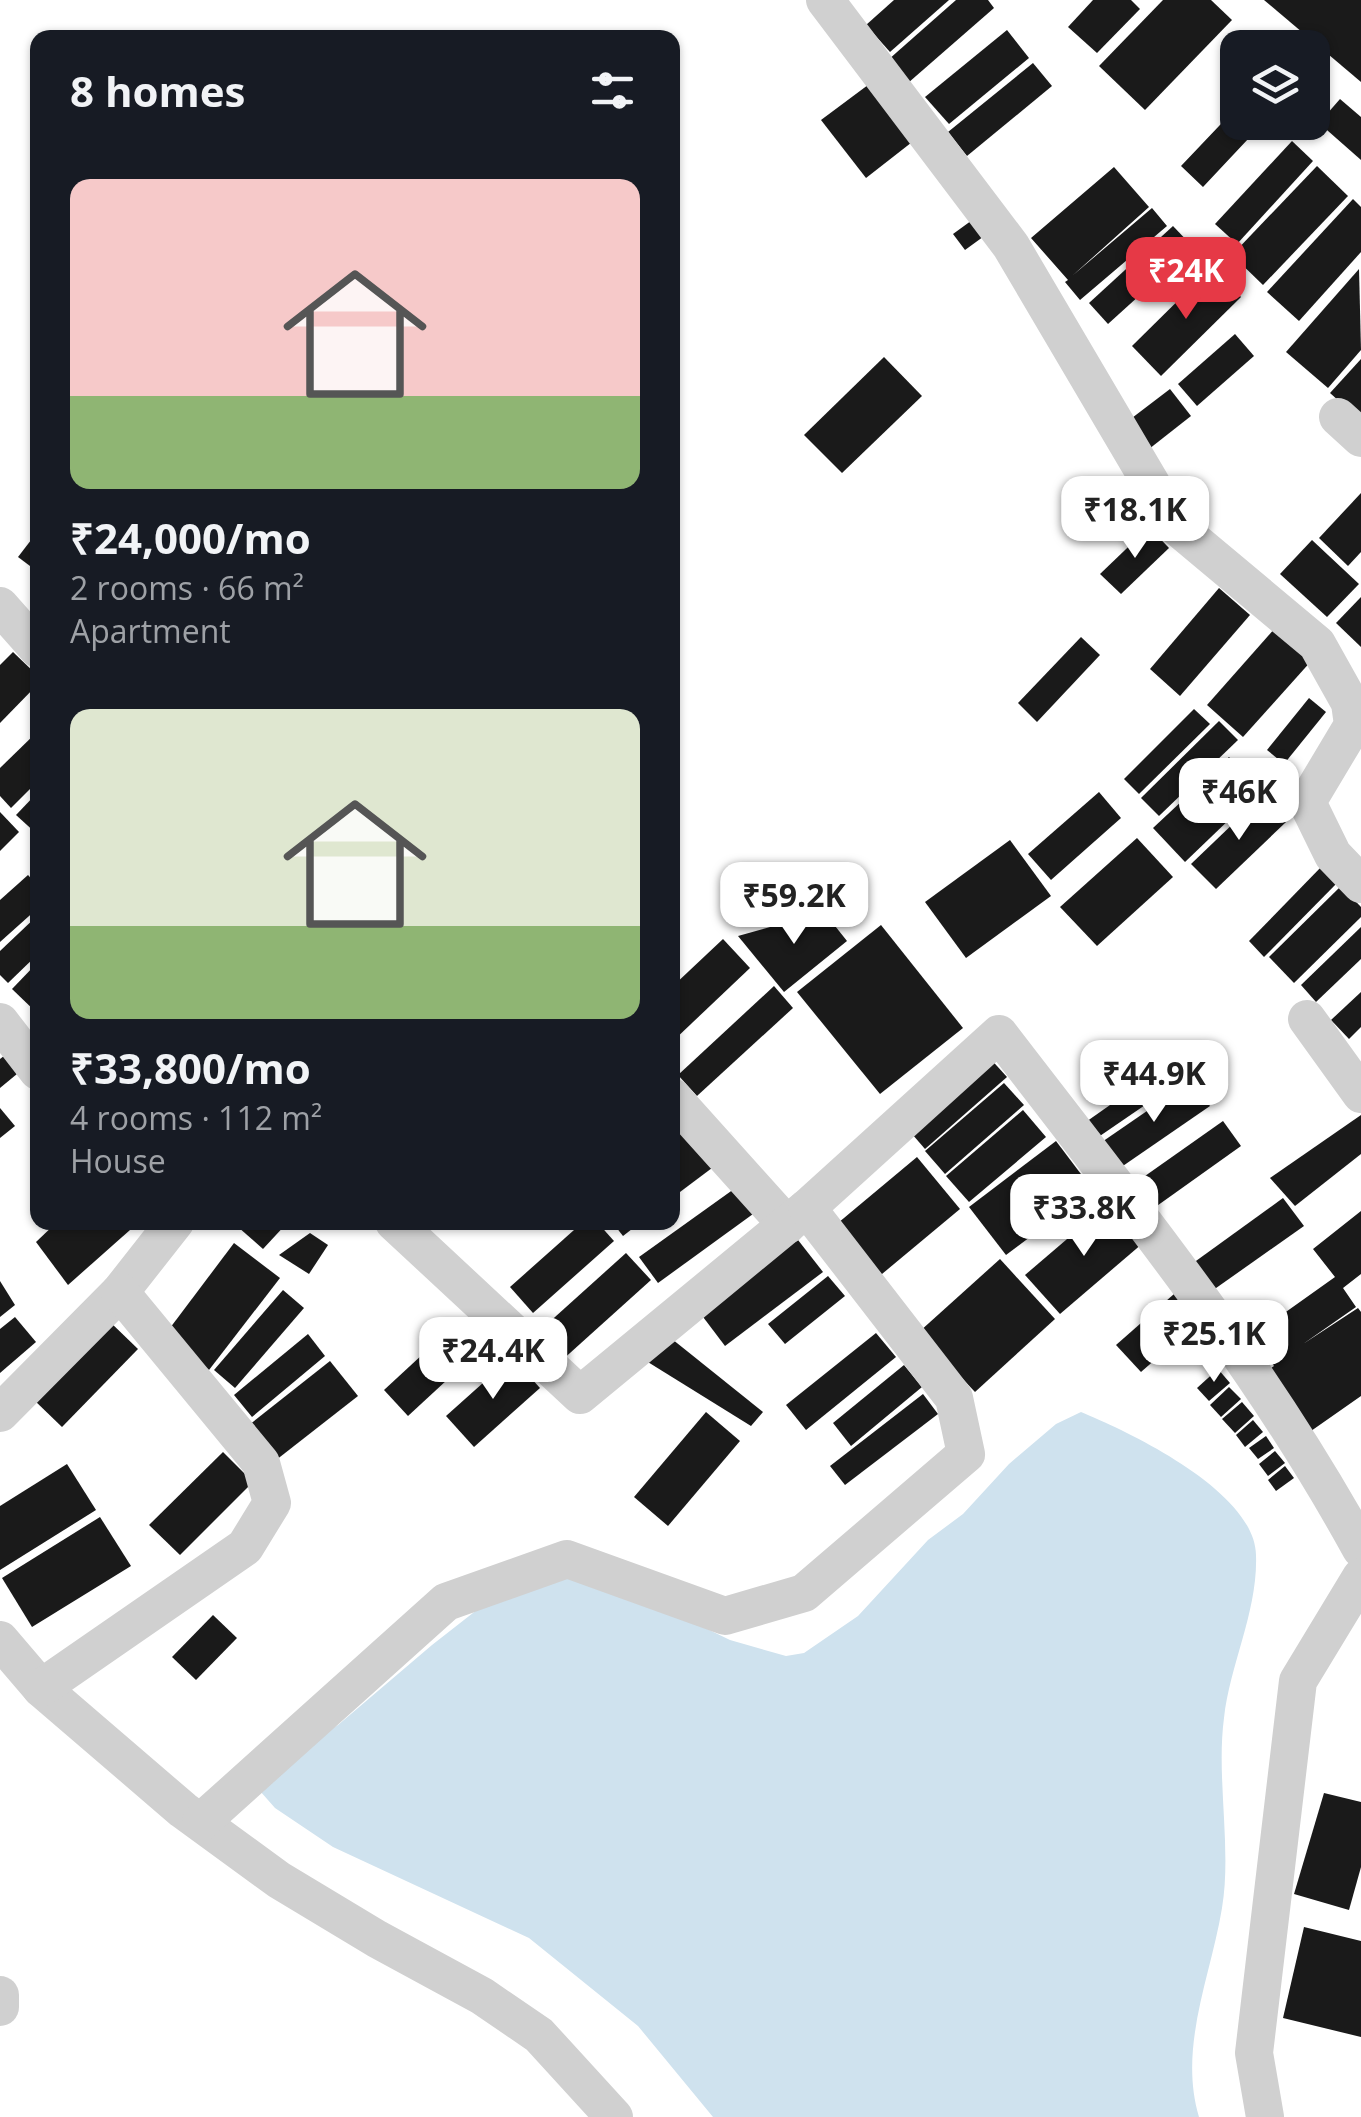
<!DOCTYPE html>
<html lang="en">
<head>
<meta charset="utf-8">
<style>
  :root { --surface:#171b24; --page:#242831; --text:#f1f3f6; --muted:#9ea1a6; --accent:#e63946 }
  body { margin:0; font-family:"Open Sans",sans-serif; background:var(--page); color:var(--text); height:100vh; display:flex; flex-direction:column; font-size:38px; white-space:nowrap }
  * { box-sizing:border-box; margin:0 }
  p { font-size:32px; color:var(--muted) }
  .icon { flex:none; width:55px; height:55px; fill:none; stroke:currentColor; stroke-width:2; stroke-linecap:round; stroke-linejoin:round }
  .map { position:relative; flex:1; overflow:hidden }
  .details { position:absolute; left:30px; top:30px; width:650px; height:1200px; display:flex; flex-direction:column; background:var(--surface); border-radius:20px; box-shadow:0 2px 8px #0004 }
  .details>* { flex:none }
  .tools { position:absolute; left:1220px; top:30px; display:grid; gap:20px }
  .tools a { display:grid; place-items:center; width:110px; height:110px; border-radius:20px; background:var(--surface); box-shadow:0 2px 8px #0004; font-size:50px }
  .price { position:absolute; translate:-50% -85px; padding:0 22px; border-radius:20px; background:#fff; color:#222; font-size:32px; line-height:65px; filter:drop-shadow(0 2px 5px #0008) }
  .price::after { content:''; position:absolute; left:50%; top:60px; width:30px; height:22px; margin-left:-15px; background:inherit; clip-path:polygon(0 0,100% 0,50% 100%) }
  .price.active { background:var(--accent); color:#fff }
  ul { padding:0; list-style:none }
  li { display:grid; align-content:center; gap:20px; height:530px; padding:0 40px }
  li span { display:grid; place-items:center; height:310px; border-radius:20px; color:#555 }
  li>.icon { margin-inline-start:auto }
  span .icon { width:180px; height:180px; fill:#fffc; stroke-width:1 }
  li b { font-size:42px }
  h2 { display:flex; justify-content:space-between; align-items:center; height:120px; padding:0 40px; font-size:42px }
  .map>svg:first-child { display:block }
  .water { fill:#cfe2ee }
  .building { fill:#1a1a1a }
  .lines { fill:none; stroke-linecap:round; stroke-linejoin:round }
  .minor { stroke:#d0d0d0; stroke-width:38 }
</style>
</head>
<body>
<div class="map">
<svg width="1361" height="2117" viewBox="0 0 1361 2117">
  <rect width="100%" height="100%" fill="#fff"/>
  <!-- water -->
  <path class="water" d="M1081,1412c51,21 174,80 175,143 2,56 -26,109 -32,163 -8,60 8,131 -2,190 -11,68 -44,139 -23,209h-486l-75,-91 -109,-88 -196,-91 -58,-39 -15,-17 17,-29 61,-37 94,-80 82,-64 55,-11 72,27 89,43 56,16 18,-3 54,-37 70,-76 35,-26 46,-50 47,-40z"/>
  <!-- building -->
  <g class="building">
    <path d="M894,0h55l-59,52 -24,-27z"/>
    <path d="M956,0h32l6,8 -86,75 -20,-23z"/>
    <path d="M1093,0h38l9,9 -43,44 -29,-26z"/>
    <path d="M1163,0h48l21,20 -87,90 -46,-44z"/>
    <path d="M1264,0h97v82z"/>
    <path d="M1007,30l22,28 -80,66 -24,-27z"/>
    <path d="M1033,63l19,23 -85,70 -19,-24z"/>
    <path d="M872,82l44,57 -50,39 -45,-58z"/>
    <path d="M1340,99l21,18v43l-42,-37z"/>
    <path d="M1238,106v16h26l-61,65 -22,-21z"/>
    <path d="M1292,141l21,20 -76,83 -22,-20z"/>
    <path d="M1317,166l31,30 -85,89 -31,-30z"/>
    <path d="M1114,167l35,40 -77,69 80,-68 15,18 -87,74 -15,-18 3,-2 -37,-42z"/>
    <path d="M1353,199l8,8v45l-62,69 -32,-29z"/>
    <path d="M975,218l12,16 -22,16 -12,-16z"/>
    <path d="M1173,226l20,21 -85,77 -19,-21z"/>
    <path d="M1212,267l29,30 -80,79 -29,-30z"/>
    <path d="M1359,269l2,81 -33,38 -42,-36z"/>
    <path d="M1235,334l19,22 -57,50 -19,-22z"/>
    <path d="M884,357l38,39 -80,77 -38,-38z"/>
    <path d="M1361,359v58l-2,2 -29,-26z"/>
    <path d="M1170,389l21,27 -42,33 -21,-28z"/>
    <path d="M1361,493v59l-13,14 -29,-28z"/>
    <path d="M1149,527l20,21 -48,46 -21,-20z"/>
    <path d="M38,531v41l-20,-15z"/>
    <path d="M1312,540l47,44 -32,33 -47,-43z"/>
    <path d="M1219,588l31,27 -70,81 -30,-27z"/>
    <path d="M1361,597v50l-25,-24z"/>
    <path d="M1276,627l37,32 -70,78 -36,-32z"/>
    <path d="M1081,637l19,18 -63,67 -19,-19z"/>
    <path d="M13,652l25,24v8l-38,39v-58z"/>
    <path d="M1309,698l17,14 -42,52 -17,-14z"/>
    <path d="M1194,709l16,15 -71,70 -15,-15z"/>
    <path d="M1219,721l19,19 -79,76 -18,-18z"/>
    <path d="M38,731v50l-27,27 -11,-12v-28z"/>
    <path d="M1229,757l31,33 -75,72 -32,-34z"/>
    <path d="M38,792v43l-22,-20z"/>
    <path d="M1099,792l22,26 -70,62 -23,-26z"/>
    <path d="M1262,796l24,26 -70,67 -25,-25z"/>
    <path d="M0,812l19,20 -19,19z"/>
    <path d="M1137,838l36,39 -76,69 -37,-39z"/>
    <path d="M1010,840l41,56 -85,62 -41,-56z"/>
    <path d="M1323,865l16,16 -75,76 -15,-16z"/>
    <path d="M28,875l10,11v22l-38,34v-42z"/>
    <path d="M1341,886l20,21v10l-67,66 -25,-26z"/>
    <path d="M824,912l23,29 -63,51 -46,-56z"/>
    <path d="M38,915v39l-30,29 -8,-8v-24z"/>
    <path d="M881,925l82,103 -83,66 -83,-102z"/>
    <path d="M1361,927v32l-45,43 -15,-17z"/>
    <path d="M723,939l27,29 -78,74v-55z"/>
    <path d="M38,962v52l-26,-25z"/>
    <path d="M774,986l19,22 -96,88 -19,-21z"/>
    <path d="M1361,992v35l-12,12 -18,-19z"/>
    <path d="M9,1052l14,17 -23,19v-29z"/>
    <path d="M987,1055l20,22 -82,72 -19,-22z"/>
    <path d="M1174,1060l12,17 -92,63 -11,-16z"/>
    <path d="M1192,1080l18,26 -93,64 -18,-26z"/>
    <path d="M1004,1083l20,22 -79,69 -20,-23z"/>
    <path d="M0,1108l15,18 -15,12z"/>
    <path d="M1023,1110l23,27 -77,65 -23,-26z"/>
    <path d="M1361,1115v39l-66,52 -25,-28z"/>
    <path d="M1223,1121l18,25 -94,67 -19,-25z"/>
    <path d="M677,1124l35,44 -40,30v-71z"/>
    <path d="M1056,1141l37,49 -87,65 -37,-48z"/>
    <path d="M917,1157l43,52 -84,70 -44,-51z"/>
    <path d="M734,1189l19,25 -95,69 -19,-26z"/>
    <path d="M1283,1198l21,28 -95,67 -20,-27z"/>
    <path d="M1108,1204l35,39 -83,71 -35,-39z"/>
    <path d="M1361,1211v63l-18,14 13,19 -53,37 55,-36 3,4v84l-50,35 -43,-61 6,-4 -22,-30 83,-59 -22,-28z"/>
    <path d="M57,1222h82l-71,63 -32,-43z"/>
    <path d="M242,1222h46l-25,27 -25,-22z"/>
    <path d="M583,1222h14l17,19 -81,72 -23,-26z"/>
    <path d="M612,1222h29l-18,14z"/>
    <path d="M791,1231l32,41 -98,74 -31,-41z"/>
    <path d="M310,1233l18,12 -19,29 -30,-19z"/>
    <path d="M234,1243l46,35 -71,92 -45,-34z"/>
    <path d="M626,1253l25,27 -91,82 -25,-27z"/>
    <path d="M1000,1259l55,60 -80,73 -56,-60z"/>
    <path d="M828,1276l17,20 -60,48 -17,-20z"/>
    <path d="M0,1281l15,24 -15,12z"/>
    <path d="M283,1290l21,18 -69,80 -21,-18z"/>
    <path d="M1174,1294l24,28 -57,50 -25,-27z"/>
    <path d="M15,1317l21,25 -36,31v-44z"/>
    <path d="M463,1317l24,26 -79,73 -24,-26z"/>
    <path d="M108,1320l30,29 -76,78 -29,-28z"/>
    <path d="M662,1331l101,81 -12,14 -108,-67z"/>
    <path d="M876,1333l20,24 -90,73 -20,-25z"/>
    <path d="M308,1334l17,22 -73,61 -18,-22z"/>
    <path d="M512,1357l28,31 -66,59 -28,-31z"/>
    <path d="M330,1361l28,35 -87,68 -27,-35z"/>
    <path d="M904,1365l18,22 -71,59 -18,-23z"/>
    <path d="M1218,1369l12,14 -21,18 -12,-13z"/>
    <path d="M1229,1387l12,12 -20,18 -11,-12z"/>
    <path d="M923,1394l15,20 -93,71 -15,-19z"/>
    <path d="M1242,1402l12,14 -19,17 -13,-14z"/>
    <path d="M706,1412l34,29 -72,85 -34,-29z"/>
    <path d="M1253,1420l10,12 -18,15 -9,-12z"/>
    <path d="M1266,1436l8,12 -16,11 -9,-11z"/>
    <path d="M1275,1451l10,12 -17,13 -9,-12z"/>
    <path d="M223,1452l30,30 -73,73 -31,-30z"/>
    <path d="M67,1464l29,46 -96,60v-64z"/>
    <path d="M1285,1466l9,12 -18,13 -8,-11z"/>
    <path d="M100,1517l31,49 -99,61 -30,-49z"/>
    <path d="M213,1615l24,23 -41,42 -24,-23z"/>
    <path d="M1324,1793l37,9v65l-12,43 -55,-16z"/>
    <path d="M1304,1927l57,14v96l-78,-19z"/>
  </g>
  <g class="lines">
    <!-- minor -->
    <g class="minor">
      <path d="M825,0l186,246 165,280 141,118 33,59 3,22 -46,77 26,53 28,29"/>
      <path d="M1338,417l23,21"/>
      <path d="M0,606l38,43"/>
      <path d="M1307,1019l54,75"/>
      <path d="M0,1022l38,49"/>
      <path d="M672,1097l115,128"/>
      <path d="M394,1222l186,173 227,-187 192,-174c128,167 261,330 362,515"/>
      <path d="M0,1413l120,-121 55,-70"/>
      <path d="M0,1640l41,48 142,122 96,70 98,59 105,57 57,39 75,82"/>
      <path d="M41,1688l204,-141 27,-44 -11,-40 -141,-171"/>
      <path d="M201,1822l245,-220 121,-43 158,57 79,-23 162,-139 -12,-56 -147,-190"/>
      <path d="M0,1995v12"/>
      <path d="M1265,2117l-11,-64 44,-372 63,-104"/>
    </g>
  </g>
</svg>
<div class="tools">
<a><svg class="icon" aria-label="layers" viewBox="0 0 24 24"><path d="M12 4l9 5-9 5-9-5zM3 14l9 5 9-5"/></svg></a>
</div>
<b class="price active" style="left:1186px;top:322px">₹24K</b>
<b class="price" style="left:1135px;top:561px">₹18.1K</b>
<b class="price" style="left:1239px;top:843px">₹46K</b>
<b class="price" style="left:794px;top:947px">₹59.2K</b>
<b class="price" style="left:1154px;top:1125px">₹44.9K</b>
<b class="price" style="left:1084px;top:1259px">₹33.8K</b>
<b class="price" style="left:1214px;top:1385px">₹25.1K</b>
<b class="price" style="left:493px;top:1402px">₹24.4K</b>
<section class="details">
<h2>8 homes<svg class="icon" aria-label="filters" viewBox="0 0 24 24"><path d="M4 7h16M4 17h16"/><circle cx="9" cy="7" r="2"/><circle cx="15" cy="17" r="2"/></svg></h2>
<ul>
<li><span style="background:linear-gradient(#f6c9c9 70%,#8fb573 0)"><svg class="icon" aria-label="home" viewBox="0 0 24 24"><path d="M3 11l9-7 9 7M6 9v11h12V9"/></svg></span><div><b>₹24,000/mo</b><p>2 rooms · 66 m²</p><p>Apartment</p></div></li>
<li><span style="background:linear-gradient(#dfe7d0 70%,#8fb573 0)"><svg class="icon" aria-label="home" viewBox="0 0 24 24"><path d="M3 11l9-7 9 7M6 9v11h12V9"/></svg></span><div><b>₹33,800/mo</b><p>4 rooms · 112 m²</p><p>House</p></div></li>
</ul>
</section>
</div>
</body>
</html>
